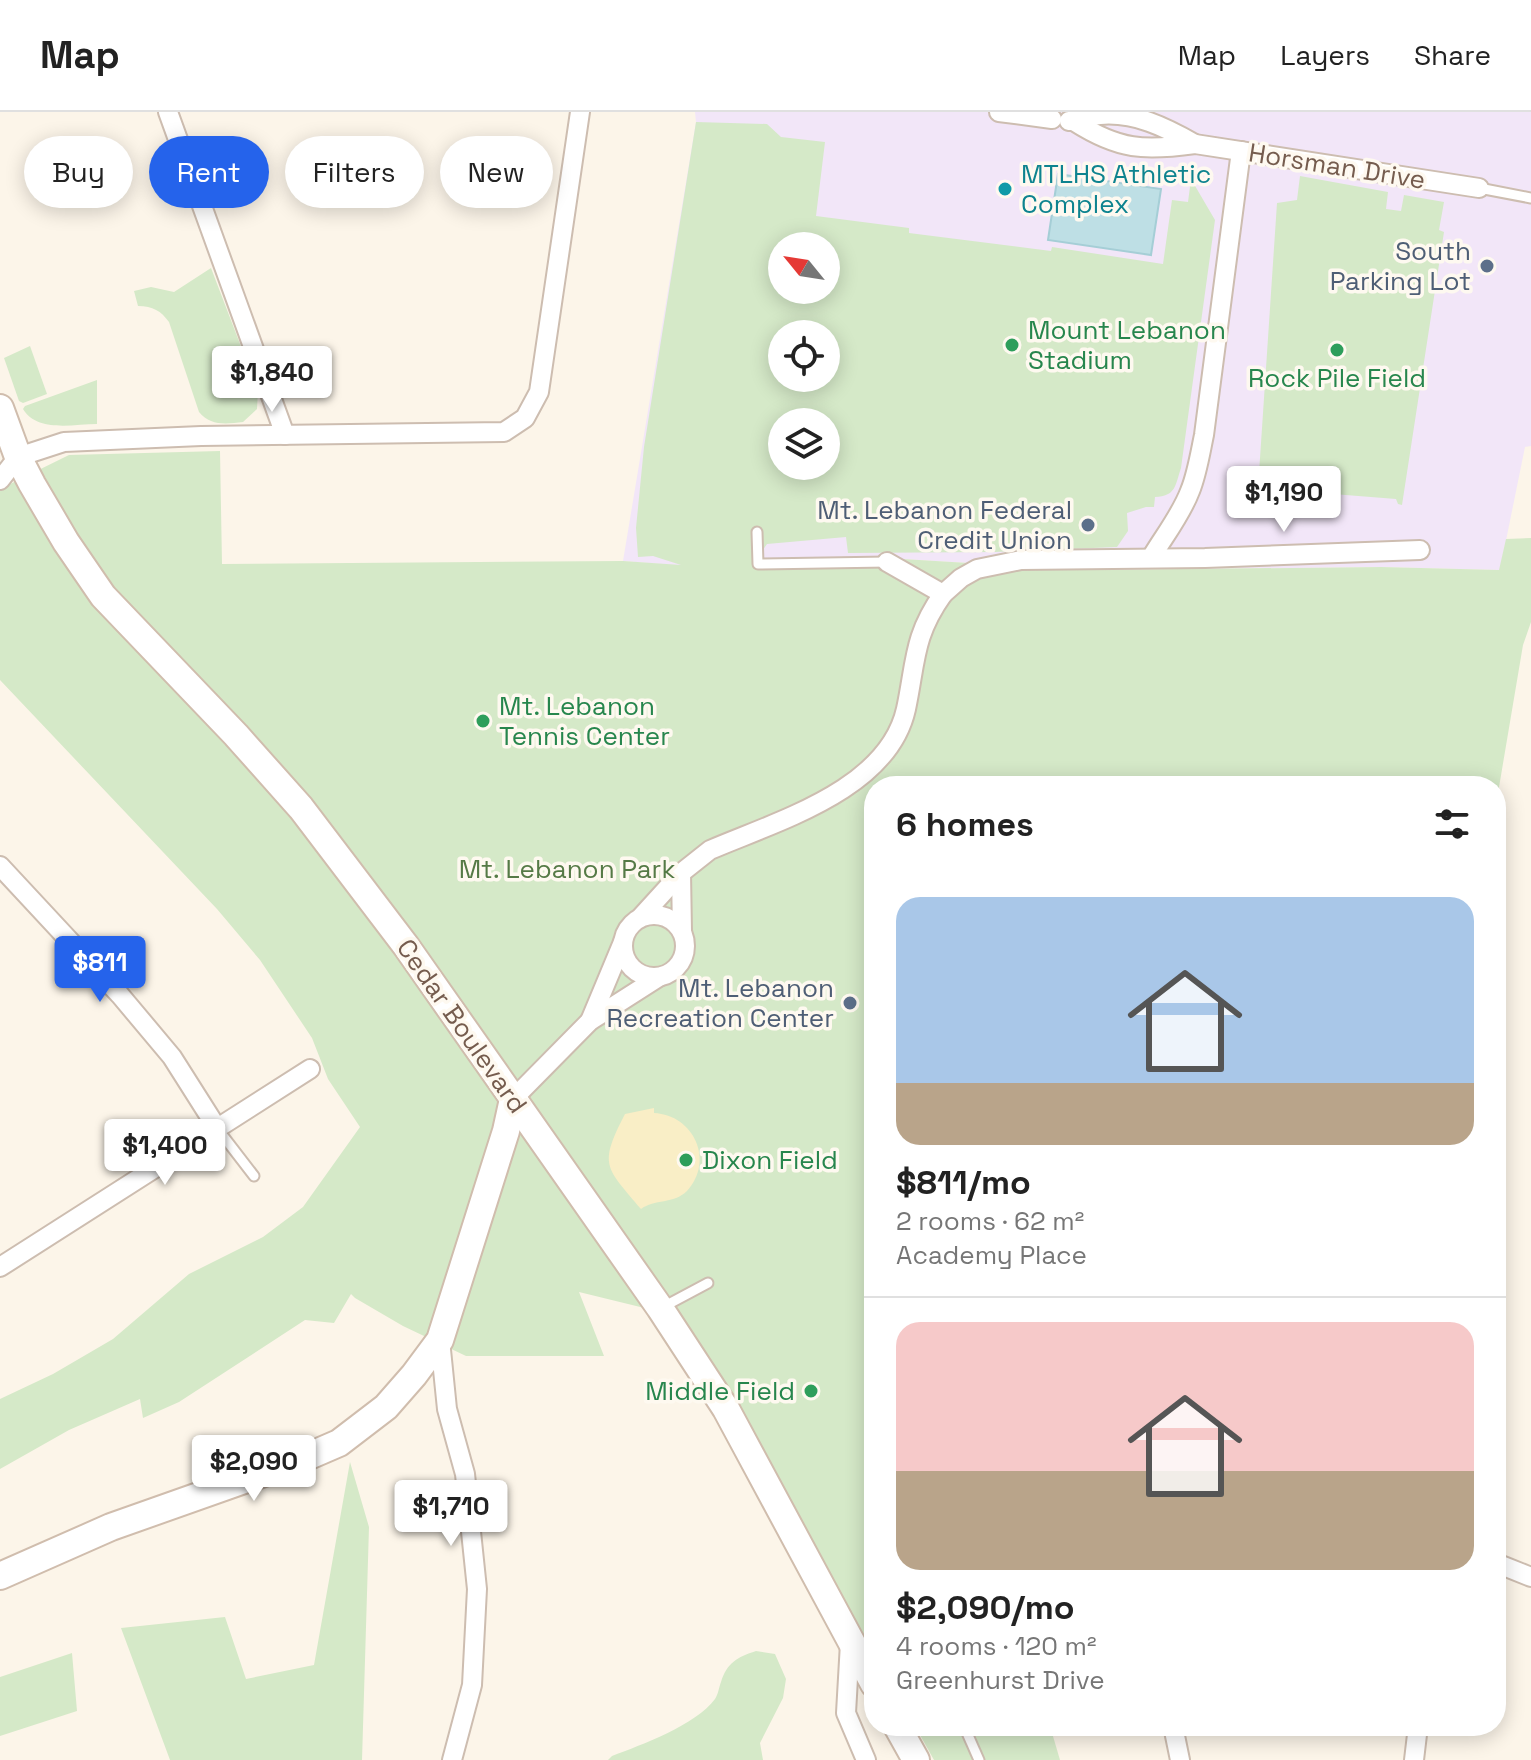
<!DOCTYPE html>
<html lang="en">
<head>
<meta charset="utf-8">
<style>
  :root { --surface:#fff; --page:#f2f2f2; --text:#222; --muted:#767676; --line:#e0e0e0; --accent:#2563eb }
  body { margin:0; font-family:"Space Grotesk",sans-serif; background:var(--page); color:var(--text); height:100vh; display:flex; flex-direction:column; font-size:30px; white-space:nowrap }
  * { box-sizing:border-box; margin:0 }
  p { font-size:26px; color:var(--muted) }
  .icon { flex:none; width:44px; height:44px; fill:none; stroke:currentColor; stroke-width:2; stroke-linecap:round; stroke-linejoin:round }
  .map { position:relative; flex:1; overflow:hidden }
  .sheet { position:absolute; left:864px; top:664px; width:642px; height:960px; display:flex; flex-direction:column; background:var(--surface); border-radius:32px; box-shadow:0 4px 20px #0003 }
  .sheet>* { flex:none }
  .top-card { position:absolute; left:24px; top:24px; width:720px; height:72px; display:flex; gap:16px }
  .needle { width:52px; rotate:300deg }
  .tools { position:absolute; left:768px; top:120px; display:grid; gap:16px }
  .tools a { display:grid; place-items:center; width:72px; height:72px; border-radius:50%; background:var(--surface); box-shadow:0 4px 20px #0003; font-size:40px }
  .price { position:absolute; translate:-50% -68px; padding:0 18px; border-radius:8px; background:#fff; color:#222; font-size:26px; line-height:52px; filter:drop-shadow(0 2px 4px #0008) }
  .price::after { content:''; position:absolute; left:50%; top:48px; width:24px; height:18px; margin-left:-12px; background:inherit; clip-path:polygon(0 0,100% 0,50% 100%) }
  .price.on { background:var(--accent); color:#fff }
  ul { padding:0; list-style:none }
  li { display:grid; align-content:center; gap:16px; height:424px; padding:0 32px }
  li+li { border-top:2px solid var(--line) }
  li span { display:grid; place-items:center; height:248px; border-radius:24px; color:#555 }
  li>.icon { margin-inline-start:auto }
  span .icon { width:144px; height:144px; fill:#fffc; stroke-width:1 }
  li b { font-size:34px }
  h2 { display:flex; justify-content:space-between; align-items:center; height:96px; padding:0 32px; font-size:34px }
  .tag { padding:0 28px; border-radius:36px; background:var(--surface); box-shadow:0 4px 20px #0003; font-size:28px; line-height:72px }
  .tag.on { background:var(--accent); color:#fff }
  header { display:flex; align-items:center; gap:48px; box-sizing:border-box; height:112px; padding:0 40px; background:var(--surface); border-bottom:2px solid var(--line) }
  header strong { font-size:38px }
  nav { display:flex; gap:44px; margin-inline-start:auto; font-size:28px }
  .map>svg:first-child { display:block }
  .education { fill:#f2e6f8; fill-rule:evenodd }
  .green { fill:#d5e9c8; fill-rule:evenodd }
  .sand { fill:#f9eec6 }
  .water { fill:#bedfe5; stroke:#a5ced6; stroke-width:2 }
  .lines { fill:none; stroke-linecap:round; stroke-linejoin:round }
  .lane-casing { stroke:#cdbdb0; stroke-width:13 }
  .street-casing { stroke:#cdbdb0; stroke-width:22 }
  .secondary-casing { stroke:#d0bdad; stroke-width:30 }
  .lane { stroke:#fff; stroke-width:9 }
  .street { stroke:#fff; stroke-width:18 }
  .secondary { stroke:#fff; stroke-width:26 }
  .culture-dot { fill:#0f9aa8; stroke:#fef9f0; stroke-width:3 }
  .service-dot { fill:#5c6f8a; stroke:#fef9f0; stroke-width:3 }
  .leisure-dot { fill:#2e9e5b; stroke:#fef9f0; stroke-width:3 }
  .labels { text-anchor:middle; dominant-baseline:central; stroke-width:7; stroke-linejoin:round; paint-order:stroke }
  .street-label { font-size:26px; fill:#755c4e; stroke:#fef9f0 }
  .culture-label { font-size:26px; fill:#0d838f; stroke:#fef9f0; text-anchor:start }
  .service-label { font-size:26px; fill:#4e5e75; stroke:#fef9f0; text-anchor:end }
  .leisure-label { font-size:26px; fill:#27864d; stroke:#fef9f0; text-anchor:start }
  .park-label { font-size:26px; fill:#557a46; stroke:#fef9f0 }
</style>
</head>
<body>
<header>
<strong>Map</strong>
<nav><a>Map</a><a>Layers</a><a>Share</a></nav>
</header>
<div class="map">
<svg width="1531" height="1648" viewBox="0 0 1531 1648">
  <rect width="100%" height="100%" fill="#fcf5e9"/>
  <!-- education -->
  <path class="education" d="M695,0h836v334l-6,1 -25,123 -119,-3 -295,3 -200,-12 -200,8 -63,-5 73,-439zM782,134h44v44h-44zM782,222h44v44h-44zM782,310h44v44h-44z"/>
  <!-- green -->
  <g class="green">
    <path d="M696,10l71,2 14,13 44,5 -9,74 93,12v5l142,18 1,-4 111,17 9,-64 16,2 3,-23 24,41 -34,248c-6,18 -5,28 -26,29l-1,10h-8l-19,6 1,18 -11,16 -122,5 -147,1 -2,-16 -79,7 -11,16 130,-2 200,12 295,-3 118,3 7,-31 25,-1v84l-8,23 -27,160v-19h-622v867l-140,-250 -57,-87 -98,-24 25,64h-138l-63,-30 -48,-28 -4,-4 -17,29 -29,-3 -126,82 -36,16 -3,-19 -71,31 -69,39v-70l53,-25 60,-35 76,-65 74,-37 40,-30 57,-80 -32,-48 -16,-41 -52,-78 -43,-51 -217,-229v-191l69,-34 151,-4 2,113 401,-3 58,4 -28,-9 -15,1 -2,-29 8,-81zM782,134h44v44h-44zM782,222h44v44h-44zM782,310h44v44h-44z"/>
    <path d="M1300,64l88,16 -2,17 15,2 3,-16 40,7 -5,28 5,2 -42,273 -4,-1 -2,-5 -138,-11 19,-285 20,-3z"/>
    <path d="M211,156l47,123 -1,18 -14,13c-17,2 -33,4 -44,-10l-30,-90c-8,-11 -16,-16 -31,-16l-4,-15 17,-4 23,5z"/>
    <path d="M30,234l17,48 -24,9 -4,-2 -15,-43z"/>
    <path d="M97,268v44c-24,0 -59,9 -74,-15l2,-3z"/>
    <path d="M350,1350l19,65 -7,233h-192l-49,-132 104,-11 21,62 68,-14z"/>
    <path d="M756,1539l19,3 11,25 -3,19 -23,45 3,17h-155l4,-4c29,-11 84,-31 103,-57 3,-4 4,-12 6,-17 6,-19 16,-25 35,-31z"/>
    <path d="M72,1541l5,58 -77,25v-59z"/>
    <path d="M915,1614h135l10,34h-126z"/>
  </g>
  <!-- sand -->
  <path class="sand" d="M654,996v5c40,2 61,48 33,78 -13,13 -33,8 -46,18 -35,-42 -43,-43 -16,-95z"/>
  <!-- water -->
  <path class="water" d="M1058,62l103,15 -10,66 -103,-15z"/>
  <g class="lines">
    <!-- lane casing -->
    <g class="lane-casing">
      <g id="lane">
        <path d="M1479,76l52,10"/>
        <path d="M757,420l1,32 129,-2"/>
        <path d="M217,1016l37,48"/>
        <path d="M663,1195l45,-24"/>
        <path d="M964,1614l15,34"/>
      </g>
    </g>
    <!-- street casing -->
    <g class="street-casing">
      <g id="street">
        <path d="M168,0l117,323"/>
        <path d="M999,0l53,7"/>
        <path d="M1069,9c11,1 20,-5 31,-6 35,-3 65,12 95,29"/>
        <path d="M1075,10c44,28 69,29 120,22l284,44"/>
        <path d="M0,368l18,-23 46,-15 137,-6 303,-4 21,-14 14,-26 41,-280"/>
        <path d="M1151,446c13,-22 30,-43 39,-67 7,-17 10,-37 14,-56l37,-284"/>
        <path d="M887,450l56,32 18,-16 16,-9 44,-9 184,-2 215,-8"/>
        <path d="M0,754l120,129 52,62 45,71"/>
        <path d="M681,761l1,58"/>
        <circle cx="654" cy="834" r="31"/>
        <path d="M640,806l41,-45 29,-23c67,-29 178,-60 196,-141 10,-47 7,-73 37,-115"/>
        <path d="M590,909l33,-79"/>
        <path d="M513,987l77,-78 69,-44"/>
        <path d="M0,1155l310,-198"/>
        <path d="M440,1228l7,69 18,65 12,115 -5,96 -20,75"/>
        <path d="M1496,1451l35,14"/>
        <path d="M850,1531l-4,70 20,47"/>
        <path d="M1173,1614l7,34"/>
        <path d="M1414,1648l4,-34"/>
      </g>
    </g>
    <!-- secondary casing -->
    <g class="secondary-casing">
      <g id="secondary">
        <path d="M0,296l18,49 14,27 34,58 37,54 133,139 65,73 105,138 254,362 66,101 148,275"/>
        <path d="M0,1464l111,-49 184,-65 44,-19 47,-36 28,-32 26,-35 66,-209 7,-32"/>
        <path d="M897,1614l19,34"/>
      </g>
    </g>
    <!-- lane -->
    <use href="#lane" class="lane"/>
    <!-- street -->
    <use href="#street" class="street"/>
    <!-- secondary -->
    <use href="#secondary" class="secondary"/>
  </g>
  <!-- markers -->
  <circle class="culture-dot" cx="1005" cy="77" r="8"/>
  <g class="service-dot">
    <circle cx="1487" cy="154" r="8"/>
    <circle cx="1088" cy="413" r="8"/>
    <circle cx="850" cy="891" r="8"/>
  </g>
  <g class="leisure-dot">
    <circle cx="1012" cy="233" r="8"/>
    <circle cx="1337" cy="238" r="8"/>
    <circle cx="483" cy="609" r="8"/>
    <circle cx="686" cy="1048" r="8"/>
    <circle cx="811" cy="1279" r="8"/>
  </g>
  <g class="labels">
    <!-- street labels -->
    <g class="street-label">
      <text transform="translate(1337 54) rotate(9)">Horsman Drive</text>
      <text transform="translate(462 914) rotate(55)">Cedar Boulevard</text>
    </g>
    <!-- culture labels -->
    <g class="culture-label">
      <text x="1021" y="62">MTLHS Athletic<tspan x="1021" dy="30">Complex</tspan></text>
    </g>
    <!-- service labels -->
    <g class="service-label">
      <text x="1471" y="139">South<tspan x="1471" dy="30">Parking Lot</tspan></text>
      <text x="1072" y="398">Mt. Lebanon Federal<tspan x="1072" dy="30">Credit Union</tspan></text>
      <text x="834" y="876">Mt. Lebanon<tspan x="834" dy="30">Recreation Center</tspan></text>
    </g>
    <!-- leisure labels -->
    <g class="leisure-label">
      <text x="1028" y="218">Mount Lebanon<tspan x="1028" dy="30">Stadium</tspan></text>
      <text x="1337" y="266" text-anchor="middle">Rock Pile Field</text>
      <text x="499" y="594">Mt. Lebanon<tspan x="499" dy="30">Tennis Center</tspan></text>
      <text x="702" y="1048">Dixon Field</text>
      <text x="795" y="1279" text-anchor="end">Middle Field</text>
    </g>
    <!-- park labels -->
    <g class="park-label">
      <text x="567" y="757">Mt. Lebanon Park</text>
    </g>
  </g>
</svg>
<div class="tools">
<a><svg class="needle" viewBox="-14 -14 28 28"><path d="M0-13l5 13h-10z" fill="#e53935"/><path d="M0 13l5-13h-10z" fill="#767676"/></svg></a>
<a><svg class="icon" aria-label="locate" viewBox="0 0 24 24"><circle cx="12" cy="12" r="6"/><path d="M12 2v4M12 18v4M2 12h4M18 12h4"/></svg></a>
<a><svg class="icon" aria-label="layers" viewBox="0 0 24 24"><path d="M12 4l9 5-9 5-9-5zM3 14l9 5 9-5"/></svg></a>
</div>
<b class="price" style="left:272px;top:302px">$1,840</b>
<b class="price" style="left:1284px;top:422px">$1,190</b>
<b class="price on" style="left:100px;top:892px">$811</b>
<b class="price" style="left:165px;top:1075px">$1,400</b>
<b class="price" style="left:254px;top:1391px">$2,090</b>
<b class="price" style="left:451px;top:1436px">$1,710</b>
<div class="top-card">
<a class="tag">Buy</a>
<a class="tag on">Rent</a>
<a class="tag">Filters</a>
<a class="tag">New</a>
</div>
<section class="sheet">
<h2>6 homes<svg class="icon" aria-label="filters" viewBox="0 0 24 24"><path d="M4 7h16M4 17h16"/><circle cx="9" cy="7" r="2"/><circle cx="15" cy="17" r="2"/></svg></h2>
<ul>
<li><span style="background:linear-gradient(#a9c7e8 75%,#b9a48a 0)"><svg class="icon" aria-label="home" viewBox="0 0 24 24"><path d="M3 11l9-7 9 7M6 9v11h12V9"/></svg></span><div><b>$811/mo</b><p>2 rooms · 62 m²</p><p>Academy Place</p></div></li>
<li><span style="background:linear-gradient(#f6c9c9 60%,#b9a48a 0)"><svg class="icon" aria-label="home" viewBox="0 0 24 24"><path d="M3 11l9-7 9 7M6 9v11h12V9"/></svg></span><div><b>$2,090/mo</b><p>4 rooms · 120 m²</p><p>Greenhurst Drive</p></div></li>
</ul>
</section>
</div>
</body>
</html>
